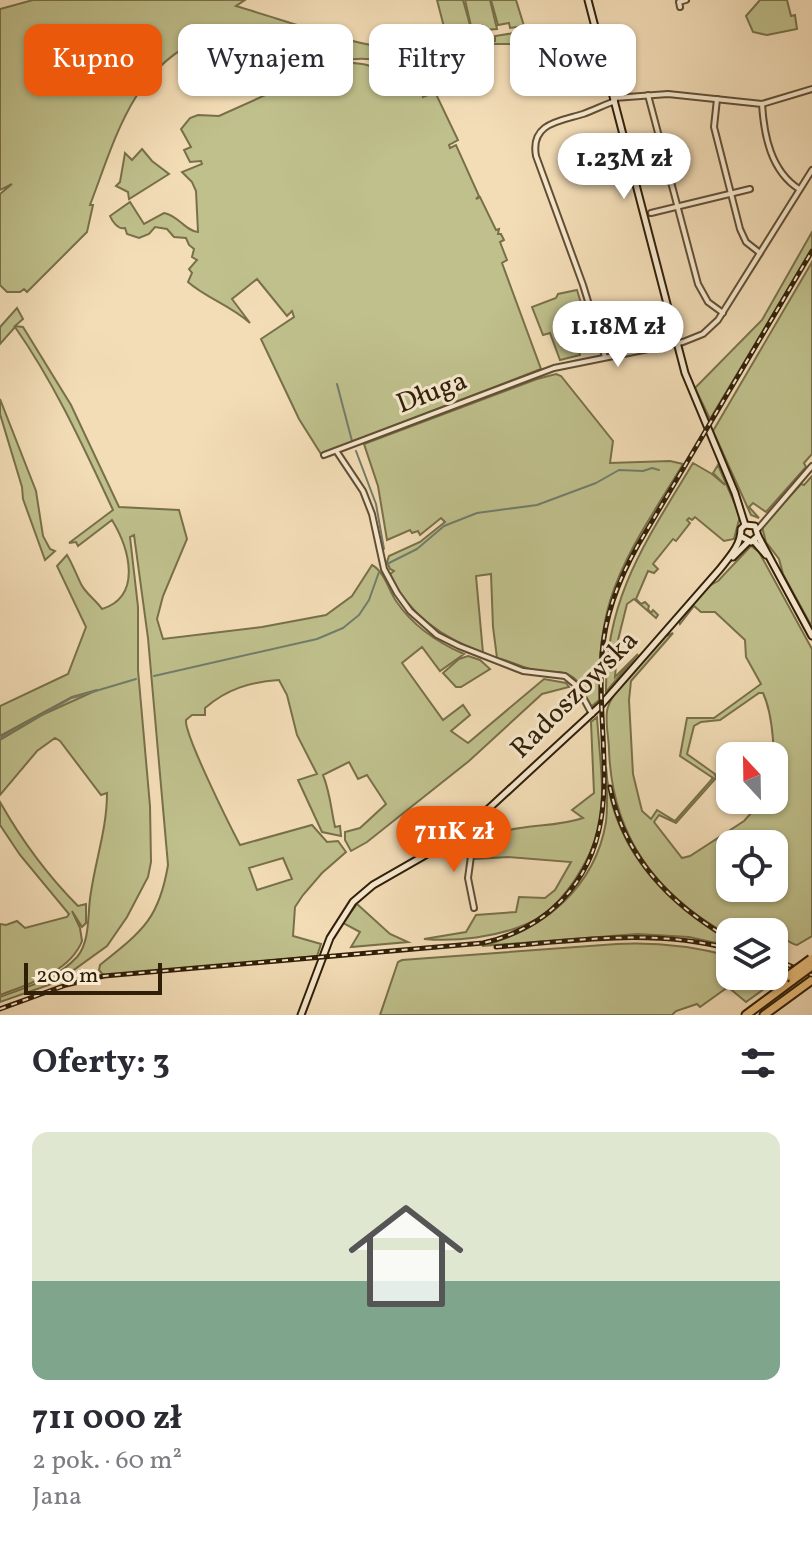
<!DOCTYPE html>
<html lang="pl">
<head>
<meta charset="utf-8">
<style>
  :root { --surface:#fff; --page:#f7f7f7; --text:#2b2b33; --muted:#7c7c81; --line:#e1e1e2; --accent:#ea580c }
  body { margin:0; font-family:Vollkorn,serif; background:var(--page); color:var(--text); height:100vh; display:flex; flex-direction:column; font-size:30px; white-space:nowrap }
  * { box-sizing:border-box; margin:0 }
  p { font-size:26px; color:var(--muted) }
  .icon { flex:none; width:44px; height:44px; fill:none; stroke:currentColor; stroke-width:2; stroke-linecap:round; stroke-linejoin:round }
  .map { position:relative; height:1015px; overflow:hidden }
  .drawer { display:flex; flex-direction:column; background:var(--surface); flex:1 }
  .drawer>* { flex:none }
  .guide { position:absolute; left:24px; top:24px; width:764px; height:72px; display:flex; gap:16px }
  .needle { width:52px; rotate:338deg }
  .fabs { position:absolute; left:716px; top:742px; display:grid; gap:16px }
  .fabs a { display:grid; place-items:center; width:72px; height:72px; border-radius:16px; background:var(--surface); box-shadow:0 2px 6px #0004; font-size:40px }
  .scale { position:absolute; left:24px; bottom:20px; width:138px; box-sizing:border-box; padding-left:8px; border:4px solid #301f07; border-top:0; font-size:22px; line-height:28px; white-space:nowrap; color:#301f07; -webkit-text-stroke:6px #f7e9d0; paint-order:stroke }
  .price { position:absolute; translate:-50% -68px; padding:0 18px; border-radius:28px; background:#fff; color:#222; font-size:26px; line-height:52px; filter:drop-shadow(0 2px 4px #0008) }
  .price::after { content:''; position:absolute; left:50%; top:48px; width:24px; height:18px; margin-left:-12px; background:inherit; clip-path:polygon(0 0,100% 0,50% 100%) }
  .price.active { background:var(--accent); color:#fff }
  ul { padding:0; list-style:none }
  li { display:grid; align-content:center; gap:16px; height:424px; padding:0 32px }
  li+li { border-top:2px solid var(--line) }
  li span { display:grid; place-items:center; height:248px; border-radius:16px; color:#555 }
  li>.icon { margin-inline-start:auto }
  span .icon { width:144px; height:144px; fill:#fffc; stroke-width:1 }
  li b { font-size:34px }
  h2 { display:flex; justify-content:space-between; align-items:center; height:96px; padding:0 32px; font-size:34px }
  .tag { padding:0 28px; border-radius:16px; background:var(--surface); box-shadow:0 2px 6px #0004; font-size:28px; line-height:72px }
  .tag.active { background:var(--accent); color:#fff }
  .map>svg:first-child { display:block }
  .green { fill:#bfc08c; stroke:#78704a; stroke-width:2; fill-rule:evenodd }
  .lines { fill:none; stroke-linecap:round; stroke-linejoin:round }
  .stream { stroke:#707d6c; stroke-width:2 }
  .street-casing { stroke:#614e33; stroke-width:8 }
  .secondary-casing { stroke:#301f07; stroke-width:9 }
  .highway-casing { stroke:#301f07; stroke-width:11 }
  .street { stroke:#f7e9d0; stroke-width:4 }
  .secondary { stroke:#f7e9d0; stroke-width:5 }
  .highway { stroke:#eabe7c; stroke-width:7 }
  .rail-casing { stroke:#301f07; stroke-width:5 }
  .rail { stroke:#f7e9d0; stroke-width:2; stroke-dasharray:6; stroke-linecap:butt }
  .highway-bridge-casing { stroke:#301f07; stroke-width:11; stroke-linecap:butt }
  .highway-bridge { stroke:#eabe7c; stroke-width:7 }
  .labels { text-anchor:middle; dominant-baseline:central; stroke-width:6; stroke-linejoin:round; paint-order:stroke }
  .street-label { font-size:28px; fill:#301f07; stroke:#f7e9d0 }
</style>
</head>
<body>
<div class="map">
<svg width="812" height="1015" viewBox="0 0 812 1015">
  <rect width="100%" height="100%" fill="#f3ddb7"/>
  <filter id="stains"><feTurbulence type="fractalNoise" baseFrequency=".0025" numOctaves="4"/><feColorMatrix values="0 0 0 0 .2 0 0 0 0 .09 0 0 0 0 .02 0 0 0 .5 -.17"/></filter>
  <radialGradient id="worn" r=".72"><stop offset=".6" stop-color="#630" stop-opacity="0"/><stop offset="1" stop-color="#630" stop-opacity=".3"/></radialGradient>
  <!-- green -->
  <g class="green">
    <path d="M33,0h212l-9,6c68,20 138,49 210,46l6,19h-11l-10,5c-26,-8 -60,-23 -86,-15 10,4 18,1 27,6 20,-7 47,10 51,30l12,-5 23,48 -9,5 1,3 6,-3 23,51 -3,3 4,-2 16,33 3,-1 -1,5h3l3,6 -4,2 7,18 -5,3 39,106 -220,85 -22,-35 -38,-80 33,-22 -2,-6 -5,5 -30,-37 -25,20 18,24c-20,-18 -44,-25 -62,-41l4,-9 -3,-4 8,-9 -5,-3 2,-8 -5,-4 -3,-7 -12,-1 -7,-8 -12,-2 -6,7 -10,4 -12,-4 -2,-6c-7,2 -13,-7 -15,-12l20,-14 14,22 20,-11c14,2 21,18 34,19l-2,-41 -4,-9 -10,-10 20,-8 -1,-3 -11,1 -6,-12 7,-3 -10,-18 9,-11 8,-3 21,1 51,-23 -11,-30 -53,23 -10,-28 22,-14 24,-5 52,4 26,9c-14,-11 -35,-14 -52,-18 -22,-7 -44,-5 -65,4 -71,30 -88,102 -113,167h3l-6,27 -60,60 -3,-3 -4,3h-13l-7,-7v-91l12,-10 -12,6v-181z"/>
    <path d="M437,0h26l7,25 -13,5 -2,-4 -11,1z"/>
    <path d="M465,0h25l7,29 -14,1 -1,-5 -11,1z"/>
    <path d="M491,0h25l8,26 -14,2 -1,-5 -11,2z"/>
    <path d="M760,0h27l4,16 4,-1 2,14 -30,6 -14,-3 -7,-16z"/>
    <path d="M485,32l4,9h6v-5l19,-3 21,2 1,7 -22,-1v3h-75v-8z"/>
    <path d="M142,149l10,12 17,13 -40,25 -1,-7 -12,-6 4,-4 5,-29 7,7z"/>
    <path d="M812,232v17l-102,170 -15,-31 67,-68z"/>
    <path d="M812,262v192l-8,9 2,4 -40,45 -13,-9 -4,4 10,11 -8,-3 -38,-84z"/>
    <path d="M577,290l11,36 -8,3 7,-1 5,20 -5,2 -3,-10 -7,2 3,13 -20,5 -10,-27 -7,2 -11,-28 24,-9 2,-4z"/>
    <path d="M17,308l6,11 -8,7 8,1 48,78 48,102 60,3 8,29 -24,57 -6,23 6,20 99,-12 64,-12 26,-19 20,-31c12,6 17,26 24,36 17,25 40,41 68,53l-24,17 -18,-24 -20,16 41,57 20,-15 7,10 -19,16 17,12 76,-64 22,4 3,4 -27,7 -73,67 -102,81 -16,9 -6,-11v-8l15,-4 26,-24 -19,-29 -9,4 -9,-17 -26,13c7,17 8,34 12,52l5,-1 1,10 -19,-4 -24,-52 19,-6 -20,-39 -10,-40 -8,-15c-29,2 -52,9 -74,28v7h-13l-6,5c-2,14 44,106 54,125l72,-20 15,17 11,-1 8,11 -24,21 -19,22 -8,12 -2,29 28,8 -4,12 -213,20 -5,-6 1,-5c41,-33 59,-45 68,-100l-20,-227 -14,-103 -4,2 8,70v63l12,136 1,56 -3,15 -21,40 -20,29 -50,36 -57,20v-5c27,-10 57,-18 77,-40 14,-16 10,-45 14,-65 5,-34 16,-64 16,-99l-6,2 -41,-54 -5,-3 -18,13 -37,44v-55l44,-26 53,-24 -25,7 -72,39v-30l68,-32 18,-47 -29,-61 10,-11c6,10 9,19 14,29 4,9 15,16 21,25 41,-13 27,-61 10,-89l-34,26 -2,-4 -7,1 44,-33c-30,-64 -58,-126 -98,-183l-15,17v-17zM283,858l9,21 -35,11 -8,-22z"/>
    <path d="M556,374l5,2 52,65 -3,22 60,-2 13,3c-26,44 -58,88 -73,137 -10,33 -11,66 -11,99l-7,6c-8,-5 -8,-18 -16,-26 -13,-13 -27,-5 -42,-10 -12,-3 -24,-9 -37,-12l-4,-31 -2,-53 -15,2 7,77c-42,-16 -72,-37 -94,-78l5,-4 -4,-2 -3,-7 2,-6 31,-14 25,-20 -4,-4 -21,17 -2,-4 -6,2 -2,-3 -23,10 -9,-54 -14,-42 173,-65z"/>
    <path d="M0,399l36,92 7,45 7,13 5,2 -10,9 -22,-61 -1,-12 -22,-73z"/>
    <path d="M693,463l19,11 13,11 -12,-12 5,-8 22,51 -6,23 -10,2 -29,-24 -3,3 -3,-2 -2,2 3,3 -14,18 -3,-2 -20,25 5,5 -4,4 -6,-2 -12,28 5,5 4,-2 4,4 -1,3 3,4 2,-3 5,5 -2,3 -22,-19 -7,5 -9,36 -3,37 23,-23 -32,38c-1,-95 41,-152 87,-229z"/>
    <path d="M812,476v151l-29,-53 -4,-15 -13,-17 -4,-15 39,-43 3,1z"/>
    <path d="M751,546l8,6 53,97v287l-15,9c-10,-2 -13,-10 -23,-11v-2h-44v4c-74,-41 -118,-100 -121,-186 0,-12 -5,-32 -1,-43 6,-20 43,-54 58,-71l7,-3 -42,48 -2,19 4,74 9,37 9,8 6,-9 18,11 38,-43 -33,-22 7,-38h27l47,-34 -15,-27 -1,-17 -30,-28h-14l-7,-6 -14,18 -1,-3 30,-35 9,-5zM759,693h4c13,28 11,76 11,107h-11l-19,21 -54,35 -8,2 -28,-36 5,-7 17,8 40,-45 -1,-4 -28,-20 7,-28 7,-4 19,-2zM730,844h44v44h-44z"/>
    <path d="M468,656l12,4 10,9 -29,18h-5l-13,-14 16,-14z"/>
    <path d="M597,717c2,32 7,66 4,98 -5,39 -37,93 -74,109 -31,13 -70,18 -103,15l42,-7 10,-17 40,-3 3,-15 26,1 10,-8 16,-28 -63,-5 -33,2 -6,-26 17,-14 19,12c26,-7 52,-4 78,-13l-11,-8 22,-17 -3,-71z"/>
    <path d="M606,767c5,80 58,135 124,174v5l-41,-9 -52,-3 -155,12c61,-16 113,-58 124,-124 2,-18 1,-37 0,-55z"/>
    <path d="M0,802c21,37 47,73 78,104l8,-2v19l-4,4 -10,-16 8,17 2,13c-12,31 -53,43 -82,54v-71l6,1 11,-4 8,7 42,-11 2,-3 -49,-59 -20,-30z"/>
    <path d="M357,904l33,30 18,8 -57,5 9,-15 -17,-9z"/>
    <path d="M617,944c39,-2 75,2 113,12v20h41l4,5 -29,21 -18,-15 -28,20 -3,-3 -21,7 -4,4h-292l18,-53 4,-2z"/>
  </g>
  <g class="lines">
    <!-- stream -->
    <g class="stream">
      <path d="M337,384l15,57"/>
      <path d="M356,451l20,53 8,45"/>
      <path d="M387,564l30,-15 27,-23 33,-13 60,-8 59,-22 23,-13 24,1 9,-3 7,2"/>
      <path d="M154,676l163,-37 26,-11 16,-13 10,-15 10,-28"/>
      <path d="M0,738l72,-40 64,-19"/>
    </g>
    <!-- street casing -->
    <g class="street-casing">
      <g id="street">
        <path d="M680,7l-1,-5 7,-2"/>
        <path d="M648,95l50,189 10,18 15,11"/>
        <path d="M614,98l54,-4 94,10 50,-15"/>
        <path d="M717,99l-3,28 26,102 6,13 14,11"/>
        <path d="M762,104c2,32 9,67 37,85"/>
        <path d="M651,213l99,-24"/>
        <path d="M605,357l-22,-72 -47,-129c-6,-33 24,-35 47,-42 11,-4 21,-9 32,-13"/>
        <path d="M337,452l26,39 9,23 12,55 13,24 13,18 27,24 22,11 64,25 42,5 12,10 15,28"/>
        <path d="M324,455l230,-87 129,-26 20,-8 15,-14 94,-150"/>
        <path d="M758,529l54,-63"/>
        <path d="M465,830l7,19 -4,29 6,30"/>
      </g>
    </g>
    <!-- secondary casing -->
    <g class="secondary-casing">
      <g id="secondary">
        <path d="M588,0l97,373 50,120 10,32"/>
        <path d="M758,536l54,100"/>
        <path d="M742,537l9,5 7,-6 -3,-10 -10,-1"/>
        <path d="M754,541l12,14"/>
        <path d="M733,557l15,-15"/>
        <path d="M301,1015l29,-77 23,-36 20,-17 82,-47 30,-26 116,-107 119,-136c10,-13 21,-24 21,-40l4,-4"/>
      </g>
    </g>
    <!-- highway casing -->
    <g class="highway-casing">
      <g id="highway">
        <path d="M746,1015l47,-35"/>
        <path d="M764,1015l48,-35"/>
      </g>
    </g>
    <!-- street -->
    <use href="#street" class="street"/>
    <!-- secondary -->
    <use href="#secondary" class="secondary"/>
    <!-- highway -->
    <use href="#highway" class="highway"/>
    <!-- rail casing -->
    <g class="rail-casing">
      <g id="rail">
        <path d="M610,787c14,70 60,117 120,152"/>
        <path d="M496,947c78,-6 156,-19 234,2"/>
        <path d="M774,959l38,16"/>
        <path d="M0,1009l66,-24 38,-9 379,-33c30,-7 57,-20 79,-43 66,-69 33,-161 40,-246 3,-40 17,-75 36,-109l174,-294"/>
      </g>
    </g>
    <!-- rail -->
    <use href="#rail" class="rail"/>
    <!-- highway-bridge casing -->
    <g class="highway-bridge-casing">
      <g id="highway-bridge">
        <path d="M785,978l26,-19"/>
        <path d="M793,980l19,-14"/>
      </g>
    </g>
    <!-- highway-bridge -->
    <use href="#highway-bridge" class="highway-bridge"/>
  </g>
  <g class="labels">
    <!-- street labels -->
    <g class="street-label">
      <text transform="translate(432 393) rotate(-21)">Długa</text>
      <text transform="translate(575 695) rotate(-45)">Radoszowska</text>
    </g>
  </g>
  <rect width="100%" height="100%" filter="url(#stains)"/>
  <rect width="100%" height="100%" fill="url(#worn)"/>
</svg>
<div class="fabs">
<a><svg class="needle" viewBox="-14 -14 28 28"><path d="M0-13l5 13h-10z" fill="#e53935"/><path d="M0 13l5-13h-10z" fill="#7c7c81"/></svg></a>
<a><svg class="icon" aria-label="locate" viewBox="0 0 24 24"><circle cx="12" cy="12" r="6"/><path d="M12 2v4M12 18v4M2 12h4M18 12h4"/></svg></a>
<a><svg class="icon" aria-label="layers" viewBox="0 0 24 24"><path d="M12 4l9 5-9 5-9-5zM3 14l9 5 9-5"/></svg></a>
</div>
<div class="scale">200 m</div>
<b class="price" style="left:624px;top:201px">1.23M zł</b>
<b class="price" style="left:618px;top:369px">1.18M zł</b>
<b class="price active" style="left:454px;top:874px">711K zł</b>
<div class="guide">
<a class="tag active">Kupno</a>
<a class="tag">Wynajem</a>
<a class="tag">Filtry</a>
<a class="tag">Nowe</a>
</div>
</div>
<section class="drawer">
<h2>Oferty: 3<svg class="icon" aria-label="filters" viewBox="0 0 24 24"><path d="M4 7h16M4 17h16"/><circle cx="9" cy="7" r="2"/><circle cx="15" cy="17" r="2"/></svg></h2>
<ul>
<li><span style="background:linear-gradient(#dfe7d0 60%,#7fa58c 0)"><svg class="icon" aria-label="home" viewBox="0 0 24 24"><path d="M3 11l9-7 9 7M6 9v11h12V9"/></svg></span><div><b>711 000 zł</b><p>2 pok. · 60 m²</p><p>Jana</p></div></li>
</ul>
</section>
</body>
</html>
